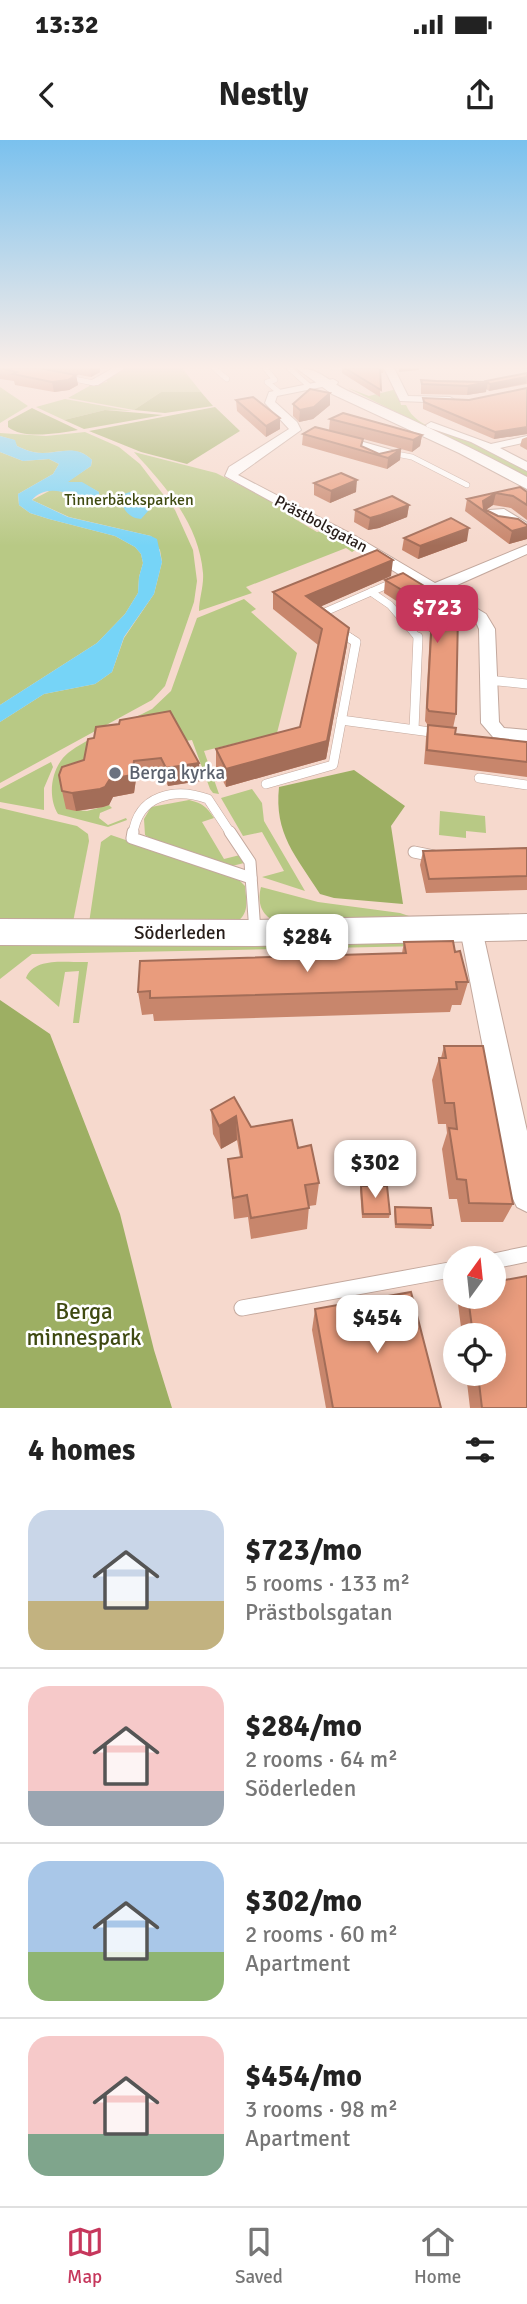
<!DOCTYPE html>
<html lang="en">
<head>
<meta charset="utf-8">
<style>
  :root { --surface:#fff; --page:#f2f2f2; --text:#222; --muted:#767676; --line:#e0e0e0; --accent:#c6375c }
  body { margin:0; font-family:Signika,sans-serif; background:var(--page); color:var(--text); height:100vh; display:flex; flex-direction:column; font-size:26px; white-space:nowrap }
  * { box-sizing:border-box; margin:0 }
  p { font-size:23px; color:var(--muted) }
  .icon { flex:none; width:38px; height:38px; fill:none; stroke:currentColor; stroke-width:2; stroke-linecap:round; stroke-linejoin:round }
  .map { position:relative; height:1268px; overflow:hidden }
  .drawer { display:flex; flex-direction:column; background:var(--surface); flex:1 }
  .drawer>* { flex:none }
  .needle { width:46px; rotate:15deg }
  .fabs { position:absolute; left:443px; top:1106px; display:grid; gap:14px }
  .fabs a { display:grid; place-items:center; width:63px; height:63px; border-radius:50%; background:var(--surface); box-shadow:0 4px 18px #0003; font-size:35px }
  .price { position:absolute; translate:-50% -60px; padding:0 16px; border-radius:14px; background:#fff; color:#222; font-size:23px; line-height:46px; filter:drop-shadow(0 2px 4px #0008) }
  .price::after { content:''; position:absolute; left:50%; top:42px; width:21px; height:16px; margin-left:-10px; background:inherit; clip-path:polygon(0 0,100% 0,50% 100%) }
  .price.current { background:var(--accent); color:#fff }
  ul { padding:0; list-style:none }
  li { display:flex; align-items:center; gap:21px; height:175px; padding:0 28px }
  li+li { border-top:2px solid var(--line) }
  li span { display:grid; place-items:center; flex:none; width:196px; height:140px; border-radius:21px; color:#555 }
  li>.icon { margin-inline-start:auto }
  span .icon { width:84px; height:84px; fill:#fffc; stroke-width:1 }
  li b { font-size:30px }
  h2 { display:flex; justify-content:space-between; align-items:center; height:84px; padding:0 28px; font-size:30px }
  .status { display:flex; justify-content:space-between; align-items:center; height:49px; padding:0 35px; background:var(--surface); direction:ltr }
  .status svg { height:19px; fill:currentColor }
  header { display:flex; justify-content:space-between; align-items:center; height:91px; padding:0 28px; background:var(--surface); font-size:32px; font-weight:700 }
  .dock { display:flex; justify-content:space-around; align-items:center; height:98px; border-top:2px solid var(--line); background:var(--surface); font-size:19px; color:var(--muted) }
  .dock a { display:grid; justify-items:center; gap:4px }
  .dock .current { color:var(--accent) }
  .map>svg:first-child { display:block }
  .green { fill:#b8c985 }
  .forest { fill:#9daf63 }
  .water { fill:#76d4f7 }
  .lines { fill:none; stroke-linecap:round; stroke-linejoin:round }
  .lane-far4-casing { stroke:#c3a89d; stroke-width:6 }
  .lane-far3-casing { stroke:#c3a89d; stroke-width:8 }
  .lane-far2-casing { stroke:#c3a89d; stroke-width:10 }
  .lane-far1-casing { stroke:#c3a89d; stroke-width:13 }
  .lane-casing { stroke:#c3a89d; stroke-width:17 }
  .street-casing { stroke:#c3a89d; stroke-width:2 }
  .secondary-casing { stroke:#c3a89d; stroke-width:2 }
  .lane-far4 { stroke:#fff; stroke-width:5 }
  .lane-far3 { stroke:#fff; stroke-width:7 }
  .lane-far2 { stroke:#fff; stroke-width:9 }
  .lane-far1 { stroke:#fff; stroke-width:11 }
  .lane { stroke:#fff; stroke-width:15 }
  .street { fill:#fff; fill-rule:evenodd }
  .secondary { fill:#fff; fill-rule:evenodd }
  .wall { fill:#c8866c }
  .shaded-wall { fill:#a36d58 }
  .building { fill:#e99c7d; stroke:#a36d58; stroke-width:2 }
  .worship-dot { fill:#6b7280; stroke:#fff; stroke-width:2.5 }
  .labels { text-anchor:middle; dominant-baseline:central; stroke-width:5; stroke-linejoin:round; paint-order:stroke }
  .far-park-label { font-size:16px; fill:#3f4a11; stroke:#fff }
  .far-street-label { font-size:16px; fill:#271d19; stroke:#fff }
  .worship-label { font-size:19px; fill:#5b616d; stroke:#fff; text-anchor:start }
  .street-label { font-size:19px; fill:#271d19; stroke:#fff }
  .near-park-label { font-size:23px; fill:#3f4a11; stroke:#fff }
</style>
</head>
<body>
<div class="status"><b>13:32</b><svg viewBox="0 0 49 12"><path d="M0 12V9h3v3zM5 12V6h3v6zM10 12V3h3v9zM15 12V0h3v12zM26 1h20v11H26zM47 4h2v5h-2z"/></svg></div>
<header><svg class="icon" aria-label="back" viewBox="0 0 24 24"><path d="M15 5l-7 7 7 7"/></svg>Nestly<svg class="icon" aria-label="share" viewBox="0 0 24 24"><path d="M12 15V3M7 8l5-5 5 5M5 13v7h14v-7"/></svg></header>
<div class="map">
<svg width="527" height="1268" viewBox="0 0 527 1268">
  <rect width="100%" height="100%" fill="#f6d9cd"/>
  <!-- green -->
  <g class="green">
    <path d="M123,228h59l19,24h-40l-27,18 -66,-12 25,-14 14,-2 -1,-3z"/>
    <path d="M0,247l28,19 -28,17z"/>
    <path d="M348,248l21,8 28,-7 4,16h5c11,26 48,28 72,38 17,7 33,18 49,26v9z"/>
    <path d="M65,259l67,12 -27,-1 -41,10 -28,-13z"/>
    <path d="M85,292l34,15 21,17 35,46 18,40 4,31 -3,21 -29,84 -13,14 -152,83v-61l44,-28 51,-10 17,-12 12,-34 30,-44 8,-32 -2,-12 -9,-14 -82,-19 -37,-17 21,-11 15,5 5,11h17l9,-13 -19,-10h-13l24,-16 1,-6c-18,-18 -39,-3 -59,-8 -5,-1 -11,-4 -16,-6l-3,-6 -14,-4v-3l46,3z"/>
    <path d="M0,312l23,9 26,-2 10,5 -6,10 -35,20 1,11 11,8 19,6 66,17 20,11 6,7 2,9 -4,14 -1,16 -13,21 -28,29 -97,62z"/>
    <path d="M134,312l82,21 86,43 -7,3 22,13 8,-2 32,19 -5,3 -6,-4 -100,39 6,6 -53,18c0,-12 5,-25 4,-38 -4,-49 -37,-86 -69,-121z"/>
    <path d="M244,459l12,10 -5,3 46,41 -20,80 -73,18 15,43 -6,-1 -3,-4 -18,-49 -13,2 -115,51 3,16 20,2 22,-6 3,3 -12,5 -1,5 9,7 18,-7 1,2 -19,7 -50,-13c-11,-18 -7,-47 10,-61 19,-15 61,-32 84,-44l19,-18 26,-73z"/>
    <path d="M51,622l2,5 -9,21v22l-44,-8v-13z"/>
    <path d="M252,649l10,14 2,18 41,70 -43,-14 22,-6 -22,-39 -19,4 -22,-38z"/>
    <path d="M189,660c13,3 18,7 25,18l-12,4 22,37 16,-4 4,8 -12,3 -79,-26 -8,-5 -1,-16 7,-12z"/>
    <path d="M0,668l77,18 11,8 1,7 -16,81 -73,-1z"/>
    <path d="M440,671l45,5 1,17 -20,-2v7l-27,-3z"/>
    <path d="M111,695l126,43 8,8c1,13 5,26 -7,35l-149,2 12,-81z"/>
    <path d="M261,747l57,15 82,11 9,3 1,4 -135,1c-14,-6 -18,-19 -14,-34z"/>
    <path d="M422,801l2,5 -392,8 -32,25v-37z"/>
    <path d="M88,822l-9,61h-6l6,-52 -14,1 -6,35 -33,-29c8,-22 43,-15 62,-16z"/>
  </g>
  <!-- forest -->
  <g class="forest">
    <path d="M161,252h40l12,14 -48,7 -31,-3z"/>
    <path d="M215,267l25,24 -53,33 -46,-12 -52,-21z"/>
    <path d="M32,268l6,3 40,19c-19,3 -54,10 -70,-3v-6z"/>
    <path d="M105,270l58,5 -79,14 -20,-9z"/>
    <path d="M354,630l51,36 -14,20 12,78 -69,-6 -14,-4c-24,-38 -46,-60 -41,-107z"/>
    <path d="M0,860l50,34 70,180 34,136 18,58h-172z"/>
  </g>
  <!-- water -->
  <g class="water">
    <path d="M0,296l15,4 2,6c5,2 11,5 16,6 21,5 41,-11 59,8l-1,6 -23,16h14l17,10v8l-4,5h-22l-6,-5 1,-6c-12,-5 -27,-5 -36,6l36,17 83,19 6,3 5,23 -8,32 -30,43 -12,35 -17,12 -51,10 -44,28v-17l97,-62 28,-29 13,-21 1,-16 4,-14 -2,-9 -6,-7 -20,-11 -66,-17 -19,-6 -11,-8 -1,-11 35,-20 6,-10 -10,-5 -26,2 -23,-9z"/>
    <path d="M130,352l7,4 12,14 -8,9c-13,-1 -20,-11 -20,-24z"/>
  </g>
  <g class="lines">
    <!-- lane-far4 casing -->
    <g class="lane-far4-casing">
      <g id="lane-far4">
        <path d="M214,228l13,11"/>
        <path d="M265,228l10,12 -8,2 12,10"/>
        <path d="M289,228l20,18"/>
        <path d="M334,228h14"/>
        <path d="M64,237l30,6"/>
        <path d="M391,313l21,4 55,28"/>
      </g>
    </g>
    <!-- lane-far3 casing -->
    <g class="lane-far3-casing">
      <g id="lane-far3">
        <path d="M371,452l19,13 28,33"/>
        <path d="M321,477l-3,-2 76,-33"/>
        <path d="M339,490l12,8"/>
      </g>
    </g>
    <!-- lane-far2 casing -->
    <g class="lane-far2-casing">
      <g id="lane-far2">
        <path d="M488,540l39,4"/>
        <path d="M341,580l97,13"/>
        <path d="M414,589l4,-92"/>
        <path d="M479,638l48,7"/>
        <path d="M266,644l67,-19 23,-123 -8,-5"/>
        <path d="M133,694c5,-39 42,-47 75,-35l23,35"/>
      </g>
    </g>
    <!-- lane-far1 casing -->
    <g class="lane-far1-casing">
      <g id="lane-far1">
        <path d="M133,692l-1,6 119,40"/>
        <path d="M230,692l20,30 5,70"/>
        <path d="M414,712l20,4"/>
      </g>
    </g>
    <!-- lane casing -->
    <g class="lane-casing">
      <g id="lane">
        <path d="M494,1121l33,-7"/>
        <path d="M242,1168l213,-39"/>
      </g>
    </g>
    <!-- street casing -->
    <g class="street-casing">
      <g id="street">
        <path d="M113,228h12l-27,17h-8v-4z"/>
        <path d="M384,228h10l14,28 42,1 5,3 -5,3 -50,-2z"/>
        <path d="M333,239l5,3 -1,2 -60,12 -2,6 22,20 4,8 -63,45 119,62 78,46 92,-38v9l-81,36 40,24 9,15 4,93 5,6 23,2v12l-34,-5 -12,-14 -2,-94 -4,-9 -128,-77 -122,-67 4,-9 60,-38 -24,-26 4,-11z"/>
        <path d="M431,282l60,22 36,-8v6l-27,6 27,14v9l-56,-29 -44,-15 -1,-2z"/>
        <path d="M339,295l56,16 2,6c-11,8 -26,6 -36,-2l5,-6 -31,-9 -2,-2z"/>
        <path d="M504,369l23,14v10l-16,-9 -6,4 -16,-4 -7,-10 7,-4z"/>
        <path d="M471,780l8,2 3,7 45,202v81l-10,-5 -5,-10 -52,-268 3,-7z"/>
      </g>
    </g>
    <!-- secondary casing -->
    <g class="secondary-casing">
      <g id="secondary">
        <path d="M296,228c25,0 31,13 52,23 61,27 121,55 179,86v12l-68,-36 -127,-59z"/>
        <path d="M527,774v26l-272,6 -255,-1v-26l255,1z"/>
      </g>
    </g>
    <!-- lane-far4 -->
    <use href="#lane-far4" class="lane-far4"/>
    <!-- lane-far3 -->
    <use href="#lane-far3" class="lane-far3"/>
    <!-- lane-far2 -->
    <use href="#lane-far2" class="lane-far2"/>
    <!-- lane-far1 -->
    <use href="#lane-far1" class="lane-far1"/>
    <!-- lane -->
    <use href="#lane" class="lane"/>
    <!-- street -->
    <use href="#street" class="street"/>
    <!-- secondary -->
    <use href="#secondary" class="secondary"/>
  </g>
  <!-- wall -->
  <g class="wall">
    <path d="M0,228l76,7 2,10 -9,5 -15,2 -39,-7 -1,-4 -14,-2z"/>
    <path d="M43,228h57v4l-9,5z"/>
    <path d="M342,228h42l-1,5h-2l-1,24 -38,-24z"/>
    <path d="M527,233v11l-38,7 -3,-2v3l-19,3 -46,-1v-14l65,2z"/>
    <path d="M527,248v46l-33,5 -71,-30v-11l46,2z"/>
    <path d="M236,260l44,18v11l-14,8 -29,-26z"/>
    <path d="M293,264l37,1 -17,14 -14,3 -6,-6z"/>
    <path d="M330,279l92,16 -2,11 -8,6 -11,-3 -1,11 -13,9 -85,-24 1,-11 59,13 17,7 22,-5 -72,-19z"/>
    <path d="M527,297v13l-7,-4 2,-7z"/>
    <path d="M314,343l42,9 -26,11 -16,-8z"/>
    <path d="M520,347l7,5v28l-16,-12 -18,-3 -7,5 41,29 -18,5 -44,-33 2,-12z"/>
    <path d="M409,365l-2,12 -28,11 -11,2 -14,-8 1,-12z"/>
    <path d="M404,398l63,3 -49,18 -16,-9z"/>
    <path d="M391,436l-70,30 28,22 -2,17 -21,114 -100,28 -10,-20v-18l84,-22 18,-82 -45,-36v-17z"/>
    <path d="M385,440l48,19 23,115 -3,14 2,6 72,8v35l-103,-13 2,-26 2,-13 -1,-1 -2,-3 5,-89 -22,-16 1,-7 -25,-16z"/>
    <path d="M119,584l81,57 -32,5 -5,-10 -27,3 -2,14 -21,4 -4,8 -6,2 -27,4 -10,-2 -4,-18 22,-31 10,-22z"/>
    <path d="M527,708v42l-101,3 -6,-28 3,-14z"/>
    <path d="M404,802l51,10 13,30 -7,23h-9l-2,7 -296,9 -1,-7 -11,1 -4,-23 264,-39z"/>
    <path d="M444,906l69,158 -10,18h-42l-4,-23h-8l-7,-50 5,-16 -1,-9h-8l-6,-44 7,-22h2z"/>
    <path d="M211,970l40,17 47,21 21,35 -3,22 -7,1 -2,23 -56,10 -3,-22 -14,2 -6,-60 12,-2 -3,-17 -16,9 -8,-15z"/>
    <path d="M361,1046l29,28 -1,4h-27l-2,-28z"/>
    <path d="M395,1067l38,18 -2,4 -36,-1 -1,-17z"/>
    <path d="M462,1157h32l33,111h-57l-4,-34h28v-39h-32l-4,-31z"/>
    <path d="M315,1169l126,99h-115l-14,-78z"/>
  </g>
  <!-- shaded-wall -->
  <g class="shaded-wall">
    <path d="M90,228h10v4l-9,5z"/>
    <path d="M399,228h20v2l-20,2z"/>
    <path d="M76,235l2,10 -9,5 -15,2 -2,-10z"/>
    <path d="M527,237l-1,6 -37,8 1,-7z"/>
    <path d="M488,242l-2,10 -19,3 1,-9z"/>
    <path d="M330,253v12l-17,14 -14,3 1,-12z"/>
    <path d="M280,278v11l-14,8v-11z"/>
    <path d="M527,287v7l-33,5 1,-7z"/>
    <path d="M422,295l-2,11 -8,6 1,-12z"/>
    <path d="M401,309l-1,11 -13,9 1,-11z"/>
    <path d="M357,340l-1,12 -26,11 1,-12z"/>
    <path d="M496,353l-3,12 -9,6 -1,-10z"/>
    <path d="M409,365l-2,12 -28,11 -11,2 2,-12z"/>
    <path d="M527,387v12l-18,5 3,-13z"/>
    <path d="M469,388l-2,13 -49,18 2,-13z"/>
    <path d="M393,420l-2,16 -85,37v-17z"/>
    <path d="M434,452l-2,13 -5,-10z"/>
    <path d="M349,488l-2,17 -21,114 -100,28v-18l101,-28z"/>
    <path d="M134,621l2,18 -2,14 -21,4 -4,8 -6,2 -27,4 -4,-18 38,-14z"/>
    <path d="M199,623l1,18 -32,5 -2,-18z"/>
    <path d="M236,976l1,24 -16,9 -2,-23z"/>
  </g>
  <!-- building -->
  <g class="building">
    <path d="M0,228h39l37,7 -8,5 -16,2 -39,-8 4,-2z"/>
    <path d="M345,228h35l1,22z"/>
    <path d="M527,233v4l-37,7 -4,-3z"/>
    <path d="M421,240l15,1 52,1 -20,4 -46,-2z"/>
    <path d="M527,248v39l-32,5 -71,-30 -1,-4 46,2z"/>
    <path d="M310,249l20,4 -16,14 -14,3 -7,-6z"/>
    <path d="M253,257l27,21 -14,8 -30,-26z"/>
    <path d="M343,273l79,22 -9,5 -83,-21z"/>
    <path d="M315,287l48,12 -2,7 18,8 22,-5 -13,9 -85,-24z"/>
    <path d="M341,333l16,7 -26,11 -17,-8z"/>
    <path d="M520,347l7,5v13l-14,-9 -17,-3 -13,8 1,8 14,7 20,3 9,6v2l-15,4 -45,-32z"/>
    <path d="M392,356l17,9 -28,10 -11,3 -15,-8z"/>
    <path d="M451,378l18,10 -49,18 -16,-8z"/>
    <path d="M377,410l16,10 -87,36 43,32 -22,113 -101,28 -10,-20 84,-22 22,-98 -49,-37z"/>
    <path d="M403,433l31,19 -7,3 31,20 -2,99 -27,-3 -2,-3 5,-90 -23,-15 8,-4 -32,-19z"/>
    <path d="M170,571l29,52 -33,5 -5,-10 -27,3 -2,14 -22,4 -5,8 -5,2 -28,4 -10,-2 -3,-16 3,-8 22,-7 4,-21 6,-1 2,-11 23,-3 1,-4z"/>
    <path d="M428,585l28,3 -1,6 72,8v20l-100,-12z"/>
    <path d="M527,708v28l-98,3 -6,-28z"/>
    <path d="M453,801l2,11 5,-1 8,31h-12l1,7 -307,9v-7l-12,1 2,-31 266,-8 -2,-11z"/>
    <path d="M444,906h39l30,158 -44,-1 -3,-23 -9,-1 -8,-51 8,1 -3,-26h-9l-6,-45h7z"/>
    <path d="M234,957l17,30 41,-7 6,28 13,-3 8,38 -14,2 4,23 -58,10 -4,-23 -14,3 -5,-39 14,-2 -6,-41 -17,10 -8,-16z"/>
    <path d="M361,1046h26l3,28h-27z"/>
    <path d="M395,1067l36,1 2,17 -37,-1z"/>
    <path d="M527,1136v132h-45l-4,-34h16v-39h-21l-5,-38h26v-15z"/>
    <path d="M411,1152l30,116h-108l-18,-99z"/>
  </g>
  <!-- sky -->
  <linearGradient id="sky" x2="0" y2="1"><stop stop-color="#7ac1ee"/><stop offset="0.56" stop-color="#fbeee8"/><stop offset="1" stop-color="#fbeee8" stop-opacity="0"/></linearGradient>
  <rect width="527" height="406" fill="url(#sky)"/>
  <!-- markers -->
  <circle class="worship-dot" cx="115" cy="633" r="7"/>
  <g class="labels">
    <!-- far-park labels -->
    <g class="far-park-label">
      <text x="129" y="360">Tinnerbäcksparken</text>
    </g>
    <!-- far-street labels -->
    <g class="far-street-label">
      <text transform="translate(321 384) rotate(28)">Prästbolsgatan</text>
    </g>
    <!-- worship labels -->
    <g class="worship-label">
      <text x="129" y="633">Berga kyrka</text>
    </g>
    <!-- street labels -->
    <g class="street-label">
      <text x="180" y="793">Söderleden</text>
    </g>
    <!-- near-park labels -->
    <g class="near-park-label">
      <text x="84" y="1171">Berga<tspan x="84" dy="26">minnespark</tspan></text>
    </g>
  </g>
</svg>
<div class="fabs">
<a><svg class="needle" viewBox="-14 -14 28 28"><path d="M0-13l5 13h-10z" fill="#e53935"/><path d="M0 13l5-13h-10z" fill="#767676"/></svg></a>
<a><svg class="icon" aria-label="locate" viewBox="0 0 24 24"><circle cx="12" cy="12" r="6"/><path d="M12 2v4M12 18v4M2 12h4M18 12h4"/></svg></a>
</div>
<b class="price current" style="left:437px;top:505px">$723</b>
<b class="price" style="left:307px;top:834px">$284</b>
<b class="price" style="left:375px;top:1060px">$302</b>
<b class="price" style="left:377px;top:1215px">$454</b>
</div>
<section class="drawer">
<h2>4 homes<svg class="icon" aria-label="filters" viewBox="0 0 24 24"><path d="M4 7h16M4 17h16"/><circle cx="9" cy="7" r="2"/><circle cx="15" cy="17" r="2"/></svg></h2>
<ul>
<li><span style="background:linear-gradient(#c9d6e8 65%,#c2b280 0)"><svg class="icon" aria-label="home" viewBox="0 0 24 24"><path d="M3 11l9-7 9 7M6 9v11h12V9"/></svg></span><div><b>$723/mo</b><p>5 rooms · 133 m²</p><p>Prästbolsgatan</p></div></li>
<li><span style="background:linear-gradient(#f6c9c9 75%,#9aa5b1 0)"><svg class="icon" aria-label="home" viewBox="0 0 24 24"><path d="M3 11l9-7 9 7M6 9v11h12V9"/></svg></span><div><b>$284/mo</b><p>2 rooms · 64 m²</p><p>Söderleden</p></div></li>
<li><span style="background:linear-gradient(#a9c7e8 65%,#8fb573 0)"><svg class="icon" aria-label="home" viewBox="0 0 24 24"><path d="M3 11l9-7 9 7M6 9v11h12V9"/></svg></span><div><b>$302/mo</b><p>2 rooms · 60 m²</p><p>Apartment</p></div></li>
<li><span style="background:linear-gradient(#f6c9c9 70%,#7fa58c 0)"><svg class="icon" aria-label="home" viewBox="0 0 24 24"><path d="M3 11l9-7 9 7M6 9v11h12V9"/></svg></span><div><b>$454/mo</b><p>3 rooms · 98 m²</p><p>Apartment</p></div></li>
</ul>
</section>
<nav class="dock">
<a class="current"><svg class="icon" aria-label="map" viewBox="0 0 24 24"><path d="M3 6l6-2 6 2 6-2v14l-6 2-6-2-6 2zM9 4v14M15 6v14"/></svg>Map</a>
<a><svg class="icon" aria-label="saved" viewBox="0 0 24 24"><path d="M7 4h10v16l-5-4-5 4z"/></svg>Saved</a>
<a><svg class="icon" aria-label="home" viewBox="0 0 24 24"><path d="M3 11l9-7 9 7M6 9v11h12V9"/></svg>Home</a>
</nav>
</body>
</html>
